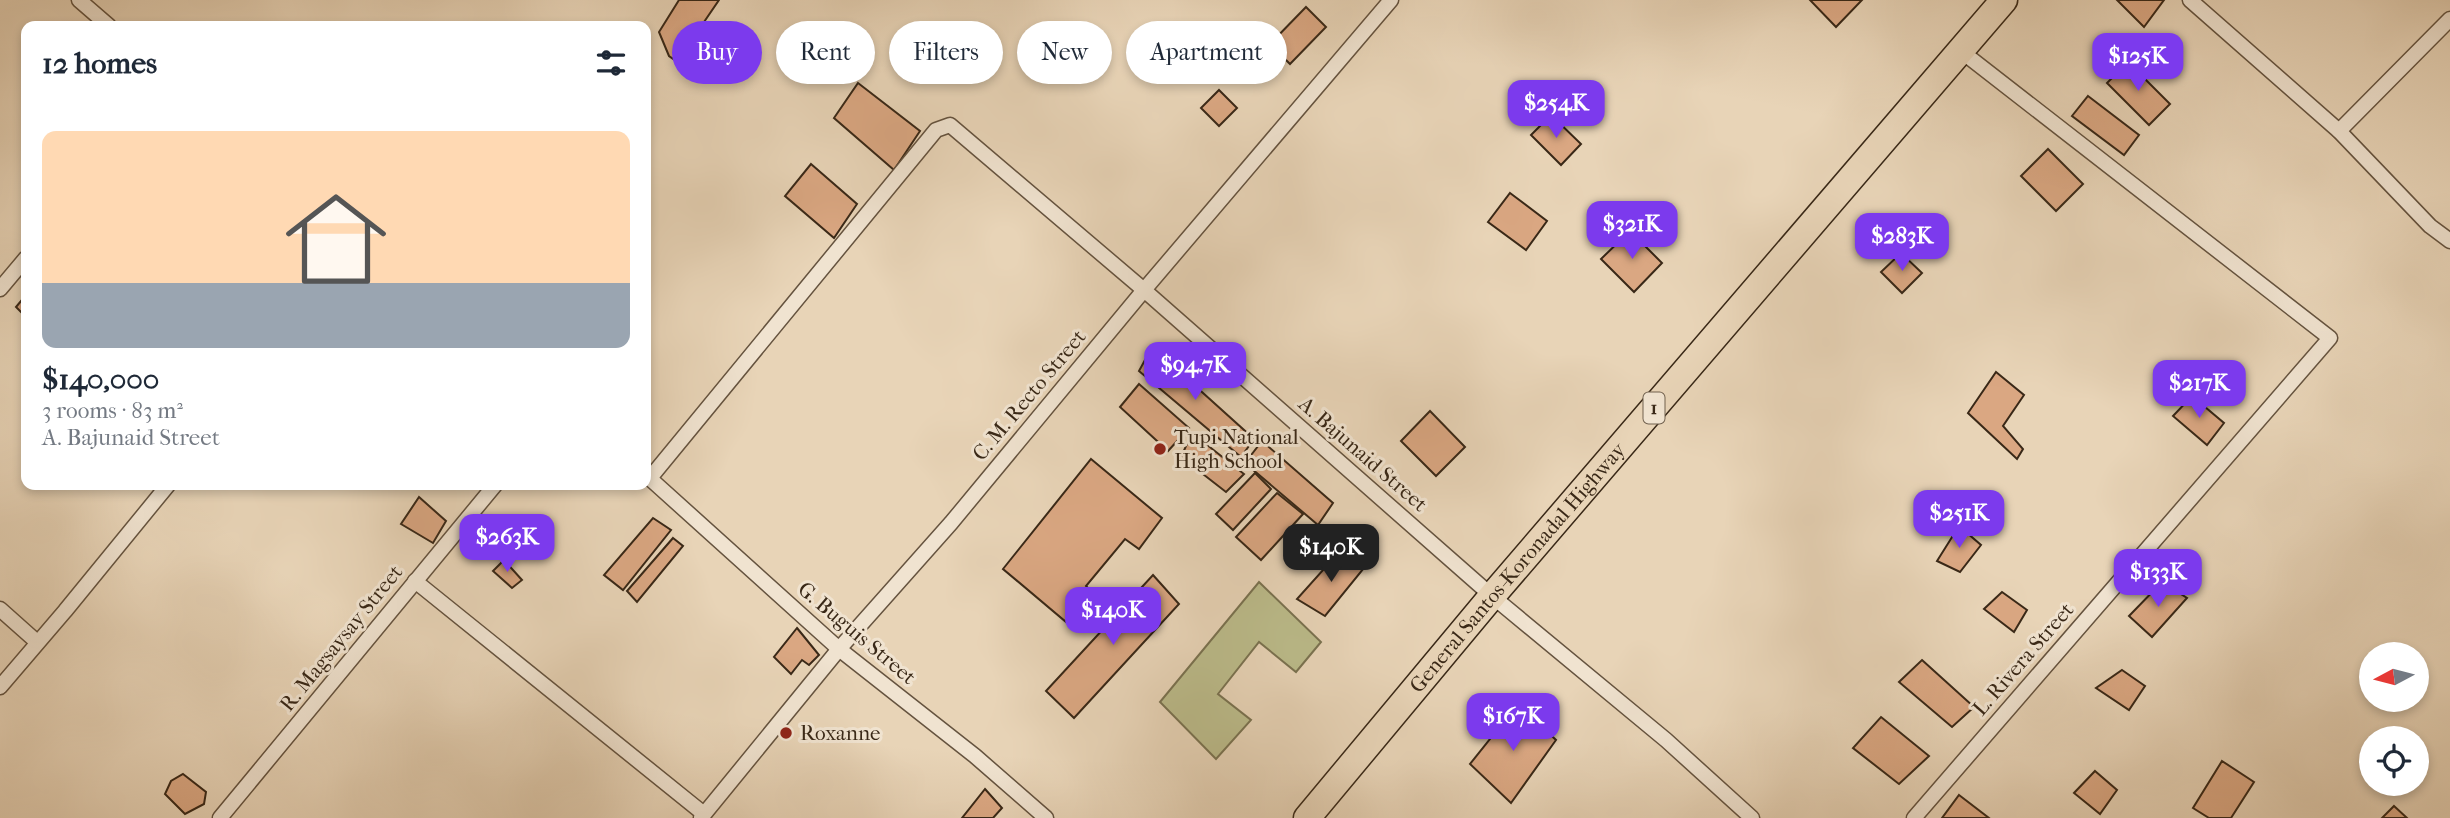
<!DOCTYPE html>
<html lang="en">
<head>
<meta charset="utf-8">
<style>
  :root { --surface:#fff; --page:#f2f2f3; --text:#1f2937; --muted:#747a83; --line:#e0e1e3; --accent:#7c3aed }
  body { margin:0; font-family:"IM FELL French Canon",serif; background:var(--page); color:var(--text); height:100vh; display:flex; flex-direction:column; font-size:26px; white-space:nowrap }
  * { box-sizing:border-box; margin:0 }
  p { font-size:23px; color:var(--muted) }
  .icon { flex:none; width:38px; height:38px; fill:none; stroke:currentColor; stroke-width:2; stroke-linecap:round; stroke-linejoin:round }
  .map { position:relative; flex:1; overflow:hidden }
  .side { position:absolute; left:21px; top:21px; width:630px; height:469px; display:flex; flex-direction:column; background:var(--surface); border-radius:14px; box-shadow:0 4px 10px #0003 }
  .side>* { flex:none }
  .banner { position:absolute; left:672px; top:21px; width:665px; height:63px; display:flex; gap:14px }
  .needle { width:46px; rotate:263deg }
  .buttons { position:absolute; left:2359px; top:642px; display:grid; gap:14px }
  .buttons a { display:grid; place-items:center; width:70px; height:70px; border-radius:50%; background:var(--surface); box-shadow:0 4px 10px #0003; font-size:35px }
  .price { position:absolute; translate:-50% -60px; padding:0 16px; border-radius:14px; background:var(--accent); color:#fff; font-size:23px; line-height:46px; filter:drop-shadow(0 2px 4px #0008) }
  .price::after { content:''; position:absolute; left:50%; top:42px; width:21px; height:16px; margin-left:-10px; background:inherit; clip-path:polygon(0 0,100% 0,50% 100%) }
  .price.selected { background:#222; color:#fff }
  ul { padding:0; list-style:none }
  li { display:grid; align-content:center; gap:14px; height:371px; padding:0 21px }
  li+li { border-top:2px solid var(--line) }
  li span { display:grid; place-items:center; height:217px; border-radius:14px; color:#555 }
  li>.icon { margin-inline-start:auto }
  span .icon { width:126px; height:126px; fill:#fffc; stroke-width:1 }
  li b { font-size:30px }
  h2 { display:flex; justify-content:space-between; align-items:center; height:84px; padding:0 21px; font-size:30px }
  .chip { padding:0 24px; border-radius:32px; background:var(--surface); box-shadow:0 4px 10px #0003; font-size:24px; line-height:63px }
  .chip.selected { background:var(--accent); color:#fff }
  .map>svg:first-child { display:block }
  .green { fill:#bbbb8a; stroke:#7a7250; stroke-width:2 }
  .building { fill:#daa782; stroke:#392817; stroke-width:2 }
  .lines { fill:none; stroke-linecap:round; stroke-linejoin:round }
  .street-casing { stroke:#65533f; stroke-width:17 }
  .highway-casing { stroke:#392817; stroke-width:29 }
  .street { stroke:#f0e3d0; stroke-width:14 }
  .highway { stroke:#e8d4b7; stroke-width:26 }
  .poi-dot { fill:#8f2418; stroke:#f0e3d0; stroke-width:2.5 }
  .labels { text-anchor:middle; dominant-baseline:central; stroke-width:6; stroke-linejoin:round; paint-order:stroke }
  .shield { fill:#f0e3d0; stroke:#70604e; stroke-width:2 }
  .shield-label { font-size:19px; font-weight:bold; fill:#392817 }
  .street-label { font-size:21px; fill:#392817; stroke:#f0e3d0 }
  .poi-label { font-size:21px; fill:#392817; stroke:#f0e3d0; text-anchor:start }
</style>
</head>
<body>
<div class="map">
<svg width="2450" height="818" viewBox="0 0 2450 818">
  <rect width="100%" height="100%" fill="#e8d4b7"/>
  <filter id="stains"><feTurbulence type="fractalNoise" baseFrequency=".00286" numOctaves="4"/><feColorMatrix values="0 0 0 0 .2 0 0 0 0 .09 0 0 0 0 .02 0 0 0 .5 -.17"/></filter>
  <radialGradient id="worn" r=".72"><stop offset=".6" stop-color="#630" stop-opacity="0"/><stop offset="1" stop-color="#630" stop-opacity=".3"/></radialGradient>
  <!-- green -->
  <path class="green" d="M1259,582l62,60 -25,30 -37,-30 -41,52 33,26 -35,39 -56,-57z"/>
  <!-- building -->
  <g class="building">
    <path d="M679,0h40l-17,25 11,8 -24,37 -20,-14 -10,-24z"/>
    <path d="M1810,0h52l-26,27z"/>
    <path d="M2117,0h47l-20,27z"/>
    <path d="M1306,7l20,20 -36,37 -20,-20z"/>
    <path d="M2128,62l42,42 -21,21 -42,-42z"/>
    <path d="M858,83l62,48 -26,39 -60,-52z"/>
    <path d="M1219,90l18,18 -18,18 -18,-18z"/>
    <path d="M2088,96l51,39 -15,20 -52,-39z"/>
    <path d="M1551,115l30,29 -20,21 -30,-30z"/>
    <path d="M2048,149l35,35 -27,27 -35,-35z"/>
    <path d="M811,164l46,40 -23,34 -49,-42z"/>
    <path d="M1510,193l37,28 -21,29 -38,-28z"/>
    <path d="M1926,222l13,13 -20,20 -13,-13z"/>
    <path d="M1630,231l32,32 -28,29 -33,-33z"/>
    <path d="M1901,253l21,20 -20,20 -21,-21z"/>
    <path d="M26,295v22l-10,-10z"/>
    <path d="M1152,347l102,92 -13,18 -102,-86z"/>
    <path d="M1996,372l28,23 -21,31 20,23 -6,10 -49,-46z"/>
    <path d="M1139,384l50,44 -21,23 -48,-44z"/>
    <path d="M2192,396l32,27 -17,22 -34,-29z"/>
    <path d="M1430,411l35,36 -29,29 -35,-35z"/>
    <path d="M1192,433l52,41 -18,18 -45,-35z"/>
    <path d="M1262,441l71,62 -15,22 -73,-62z"/>
    <path d="M1091,459l71,59 -23,31 -14,-10 -39,47 12,13 -26,28 -69,-58z"/>
    <path d="M1255,473l16,16 -38,41 -17,-16z"/>
    <path d="M1277,493l26,21 -42,46 -25,-23z"/>
    <path d="M419,497l27,24 -13,22 -32,-19z"/>
    <path d="M653,518l18,12 -48,60 -19,-15z"/>
    <path d="M1959,526l22,19 -21,27 -23,-11z"/>
    <path d="M673,538l10,8 -46,56 -10,-11z"/>
    <path d="M1340,551l24,17 -39,48 -28,-17z"/>
    <path d="M504,560l18,20 -10,8 -19,-17z"/>
    <path d="M1153,575l26,29 -105,114 -28,-27z"/>
    <path d="M2162,582l25,16 -35,39 -23,-21z"/>
    <path d="M2002,592l25,18 -13,22 -30,-23z"/>
    <path d="M797,628l22,27 -10,10 -7,-5 -11,14 -17,-17z"/>
    <path d="M1922,660l52,47 -22,20 -53,-45z"/>
    <path d="M2122,670l23,16 -16,24 -33,-22z"/>
    <path d="M1518,704l38,36 -45,63 -41,-39z"/>
    <path d="M1881,717l48,39 -30,28 -46,-36z"/>
    <path d="M2222,761l32,21 -23,36h-22l-16,-10z"/>
    <path d="M2095,771l22,19 -17,24 -26,-21z"/>
    <path d="M183,774l23,18 -2,12 -19,10 -20,-20 6,-13z"/>
    <path d="M985,789l17,19 -9,10h-31z"/>
    <path d="M1959,795l30,23h-47z"/>
    <path d="M2394,806l13,12h-25z"/>
  </g>
  <g class="lines">
    <!-- street casing -->
    <g class="street-casing">
      <g id="street">
        <path d="M79,0l30,26"/>
        <path d="M2190,0l149,131 91,95 20,15"/>
        <path d="M2339,131l111,-112"/>
        <path d="M0,289l26,-31"/>
        <path d="M646,475l193,174 136,107 71,62"/>
        <path d="M650,478l286,-348 14,-5 194,165 348,306 174,144 86,78"/>
        <path d="M415,581l289,233"/>
        <path d="M0,609l37,33"/>
        <path d="M0,687l65,-76 103,-126"/>
        <path d="M220,818l275,-333"/>
        <path d="M701,818l138,-169 112,-126 193,-233 247,-290"/>
        <path d="M1914,818l416,-480 -369,-287"/>
      </g>
    </g>
    <!-- highway casing -->
    <g class="highway-casing">
      <g id="highway">
        <path id="s1" d="M1307,818l185,-222 512,-596"/>
      </g>
    </g>
    <!-- street -->
    <use href="#street" class="street"/>
    <!-- highway -->
    <use href="#highway" class="highway"/>
  </g>
  <!-- markers -->
  <g class="poi-dot">
    <circle cx="1160" cy="449" r="7"/>
    <circle cx="786" cy="733" r="7"/>
  </g>
  <g class="labels">
    <!-- shield labels -->
    <rect class="shield" x="1643.5" y="392.5" width="21" height="31" rx="5"/>
    <g class="shield-label">
      <text x="1654" y="408">1</text>
    </g>
    <!-- street labels -->
    <g class="street-label">
      <text transform="translate(1029 395) rotate(-50)">C. M. Recto Street</text>
      <text transform="translate(1363 454) rotate(41)">A. Bajunaid Street</text>
      <text stroke="none"><textPath href="#s1" startOffset="327">General Santos-Koronadal Highway</textPath></text>
      <text transform="translate(857 633) rotate(40)">G. Buguis Street</text>
      <text transform="translate(341 638) rotate(-51)">R. Magsaysay Street</text>
      <text transform="translate(2023 659) rotate(-49)">L. Rivera Street</text>
    </g>
    <!-- poi labels -->
    <g class="poi-label">
      <text x="1174" y="437">Tupi National<tspan x="1174" dy="24">High School</tspan></text>
      <text x="800" y="733">Roxanne</text>
    </g>
  </g>
  <rect width="100%" height="100%" filter="url(#stains)"/>
  <rect width="100%" height="100%" fill="url(#worn)"/>
</svg>
<div class="buttons">
<a><svg class="needle" viewBox="-14 -14 28 28"><path d="M0-13l5 13h-10z" fill="#e53935"/><path d="M0 13l5-13h-10z" fill="#747a83"/></svg></a>
<a><svg class="icon" aria-label="locate" viewBox="0 0 24 24"><circle cx="12" cy="12" r="6"/><path d="M12 2v4M12 18v4M2 12h4M18 12h4"/></svg></a>
</div>
<b class="price" style="left:2138px;top:93px">$125K</b>
<b class="price" style="left:1556px;top:140px">$254K</b>
<b class="price" style="left:1632px;top:261px">$321K</b>
<b class="price" style="left:1902px;top:273px">$283K</b>
<b class="price" style="left:1195px;top:402px">$94.7K</b>
<b class="price" style="left:2199px;top:420px">$217K</b>
<b class="price" style="left:1959px;top:550px">$251K</b>
<b class="price" style="left:507px;top:574px">$263K</b>
<b class="price selected" style="left:1331px;top:584px">$140K</b>
<b class="price" style="left:2158px;top:609px">$133K</b>
<b class="price" style="left:1113px;top:647px">$140K</b>
<b class="price" style="left:1513px;top:753px">$167K</b>
<div class="banner">
<a class="chip selected">Buy</a>
<a class="chip">Rent</a>
<a class="chip">Filters</a>
<a class="chip">New</a>
<a class="chip">Apartment</a>
</div>
<section class="side">
<h2>12 homes<svg class="icon" aria-label="filters" viewBox="0 0 24 24"><path d="M4 7h16M4 17h16"/><circle cx="9" cy="7" r="2"/><circle cx="15" cy="17" r="2"/></svg></h2>
<ul>
<li><span style="background:linear-gradient(#ffd9b3 70%,#9aa5b1 0)"><svg class="icon" aria-label="home" viewBox="0 0 24 24"><path d="M3 11l9-7 9 7M6 9v11h12V9"/></svg></span><div><b>$140,000</b><p>3 rooms · 83 m²</p><p>A. Bajunaid Street</p></div></li>
</ul>
</section>
</div>
</body>
</html>
